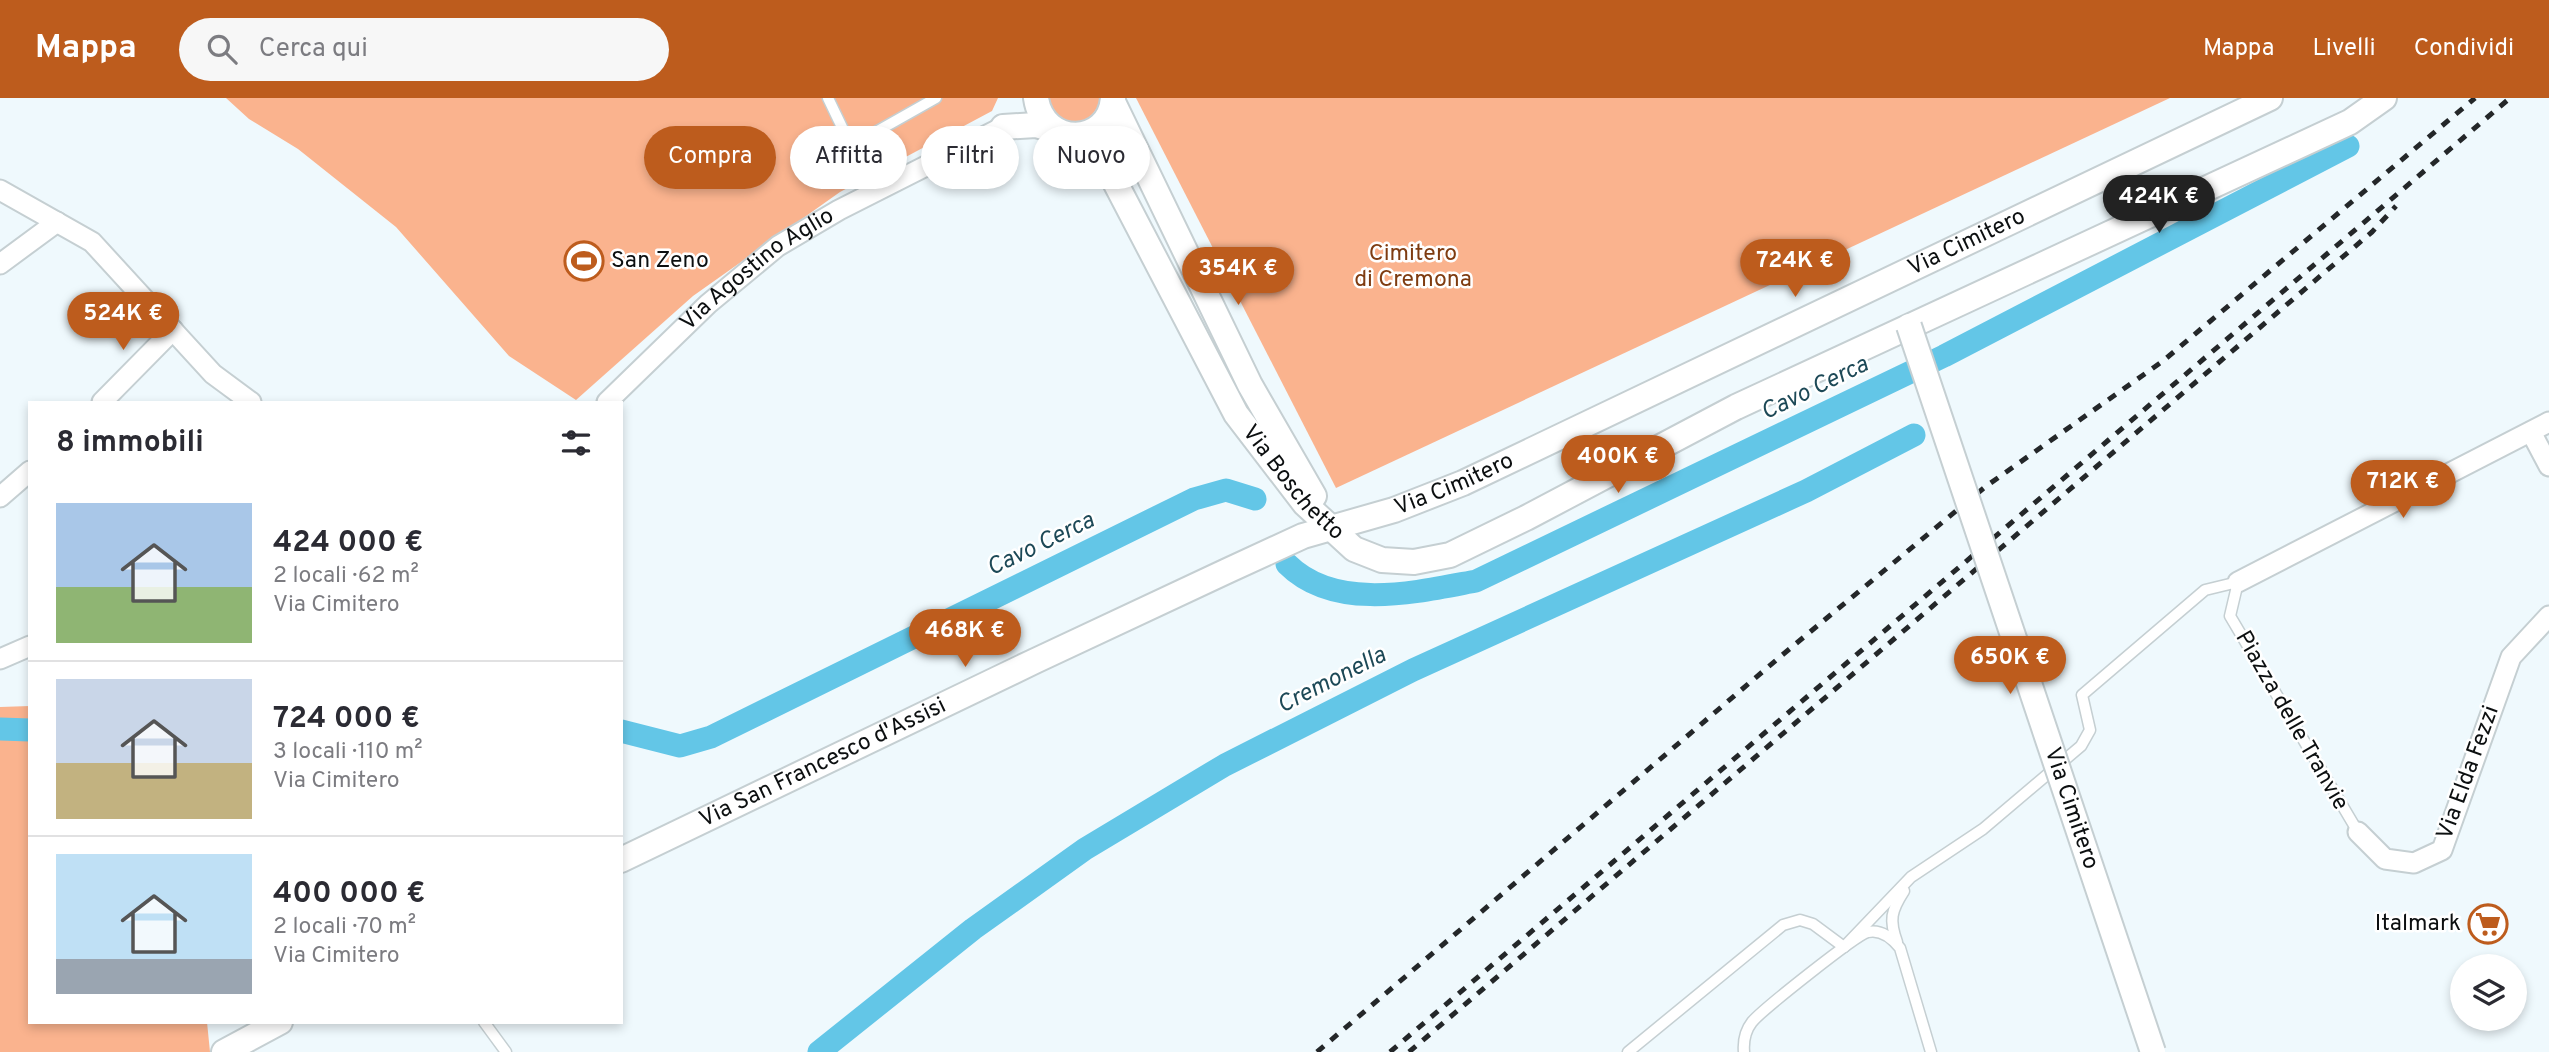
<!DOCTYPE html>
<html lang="it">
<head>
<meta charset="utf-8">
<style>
  :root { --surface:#fff; --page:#f7f7f7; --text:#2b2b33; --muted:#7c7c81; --line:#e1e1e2; --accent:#bd5c1d }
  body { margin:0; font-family:Overpass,sans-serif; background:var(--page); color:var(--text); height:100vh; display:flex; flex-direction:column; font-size:26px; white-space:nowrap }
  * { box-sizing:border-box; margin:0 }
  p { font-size:23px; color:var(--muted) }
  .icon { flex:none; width:38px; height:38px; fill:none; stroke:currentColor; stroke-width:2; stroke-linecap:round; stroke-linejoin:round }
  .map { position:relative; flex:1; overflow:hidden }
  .details { position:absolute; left:28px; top:303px; width:595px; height:623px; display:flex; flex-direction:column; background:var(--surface); border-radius:0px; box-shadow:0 4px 10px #0003 }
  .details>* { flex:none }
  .hud { position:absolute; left:644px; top:28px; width:665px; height:63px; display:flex; gap:14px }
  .fabs { position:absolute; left:2450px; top:856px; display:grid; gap:14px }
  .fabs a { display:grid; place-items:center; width:77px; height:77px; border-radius:50%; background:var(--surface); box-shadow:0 4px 10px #0003; font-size:35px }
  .price { position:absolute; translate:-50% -60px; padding:0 16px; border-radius:24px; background:var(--accent); color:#fff; font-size:23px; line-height:46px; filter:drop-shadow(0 2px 4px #0008) }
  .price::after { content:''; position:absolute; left:50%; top:42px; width:21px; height:16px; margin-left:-10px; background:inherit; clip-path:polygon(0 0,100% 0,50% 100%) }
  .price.on { background:#222; color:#fff }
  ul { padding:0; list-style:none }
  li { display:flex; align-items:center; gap:21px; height:175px; padding:0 28px }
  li+li { border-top:2px solid var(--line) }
  li span { display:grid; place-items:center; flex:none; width:196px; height:140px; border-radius:0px; color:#555 }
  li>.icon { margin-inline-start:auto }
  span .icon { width:84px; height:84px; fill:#fffc; stroke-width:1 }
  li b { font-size:30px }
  h2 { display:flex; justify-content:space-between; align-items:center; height:84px; padding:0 28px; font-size:30px }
  .chip { padding:0 24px; border-radius:32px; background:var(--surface); box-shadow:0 4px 10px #0003; font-size:24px; line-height:63px }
  .chip.on { background:var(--accent); color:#fff }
  header { display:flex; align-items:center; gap:42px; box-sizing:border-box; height:98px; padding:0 35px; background:var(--accent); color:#fff }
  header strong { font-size:33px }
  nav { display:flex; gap:38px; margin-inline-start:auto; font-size:24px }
  .search { width:490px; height:63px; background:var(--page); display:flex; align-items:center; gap:18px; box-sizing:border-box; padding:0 24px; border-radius:38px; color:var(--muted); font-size:26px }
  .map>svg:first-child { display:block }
  .green { fill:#fab38e }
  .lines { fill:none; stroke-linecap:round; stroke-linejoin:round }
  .canal { stroke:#63c6e7; stroke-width:23 }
  .service-casing { stroke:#c5cfd2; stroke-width:13 }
  .minor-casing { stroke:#c5cfd2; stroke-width:23 }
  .tertiary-casing { stroke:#c5cfd2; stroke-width:28 }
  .service { stroke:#fff; stroke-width:10 }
  .minor { stroke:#fff; stroke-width:19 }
  .tertiary { stroke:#fff; stroke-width:24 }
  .rail { stroke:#242729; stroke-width:5; stroke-dasharray:9 9; stroke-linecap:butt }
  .tertiary-bridge-casing { stroke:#c5cfd2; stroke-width:28; stroke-linecap:butt }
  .tertiary-bridge { stroke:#fff; stroke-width:24 }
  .labels { text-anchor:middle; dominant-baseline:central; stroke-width:5; stroke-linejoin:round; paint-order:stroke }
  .street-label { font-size:23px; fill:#0c0f10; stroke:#fff }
  .park-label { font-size:23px; fill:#7f3c11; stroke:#fff }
  .poi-label { font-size:23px; fill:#0c0f10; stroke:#fff; text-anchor:start }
  .water-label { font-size:24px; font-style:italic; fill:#1d4957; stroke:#fff }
</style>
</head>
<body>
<header>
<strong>Mappa</strong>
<div class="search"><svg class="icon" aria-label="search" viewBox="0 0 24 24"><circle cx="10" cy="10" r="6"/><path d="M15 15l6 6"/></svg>Cerca qui</div>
<nav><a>Mappa</a><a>Livelli</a><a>Condividi</a></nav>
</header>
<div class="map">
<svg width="2549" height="954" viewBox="0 0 2549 954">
  <rect width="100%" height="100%" fill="#eff9fd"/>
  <!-- green -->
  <g class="green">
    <path d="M226,0h772l-6,13 -152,81 -147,104 -117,104 -67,-44 -113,-129 -98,-78 -49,-30z"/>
    <path d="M1048,0h53c-5,21 -29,36 -47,16 -3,-4 -5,-11 -6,-16z"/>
    <path d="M1136,0h1034l-834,390z"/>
    <path d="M30,608v316h177l3,30h-210v-345z"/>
  </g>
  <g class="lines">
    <!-- canal -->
    <g class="canal">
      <path d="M1287,466c48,48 130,28 189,17l468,-225 404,-210"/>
      <path d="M0,631l30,1"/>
      <path d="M621,633l59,15 31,-9 483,-238 32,-9 29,9"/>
      <path d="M819,954l154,-123 112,-80 140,-84 188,-95 393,-179 108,-56"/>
    </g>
    <!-- service casing -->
    <g class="service-casing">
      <g id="service">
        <path d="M828,0l23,48 29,42"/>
        <path d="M851,48l85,-48"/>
        <path d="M1897,844c-8,-22 -6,-31 7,-51"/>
        <path d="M1844,849l67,-70 72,-48 98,-83 9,-16 -8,-35 123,-105 33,-8 -8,34 128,216"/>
        <path d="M484,924l22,30"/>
        <path d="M1628,954l155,-127 17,-5 13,4 31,23"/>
        <path d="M1744,954c-1,-12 1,-21 8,-30 10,-12 104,-87 116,-90 14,-3 24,6 32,16l31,104"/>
      </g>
    </g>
    <!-- minor casing -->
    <g class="minor-casing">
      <g id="minor">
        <path d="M0,92l92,52 121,132 38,28"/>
        <path d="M0,166l57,-42"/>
        <path d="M102,304l71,-72"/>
        <path id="s1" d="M607,304l101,-98 70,-58 61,-36 164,-83"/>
        <path d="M2531,334l18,34"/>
        <path d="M0,399l30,-26"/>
        <path d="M2238,484l311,-160"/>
        <path d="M0,561l30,-13"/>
        <path d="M2358,734l27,27 29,4 28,-13 69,-193 38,-41"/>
      </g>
    </g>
    <!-- tertiary casing -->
    <g class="tertiary-casing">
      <g id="tertiary">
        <path d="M1036,0c7,49 73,49 77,0"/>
        <path d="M1113,4l137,283 64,111"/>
        <path d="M1003,29l33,-2 21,6"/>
        <path id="s2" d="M1079,37l24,24 133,255 69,90 49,45 28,11 32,2 36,-7 76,-37 210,-111 614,-285 34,-24"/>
        <path id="s3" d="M621,762l414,-199 192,-90 76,-35 91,-26 69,-27 807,-385"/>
        <path d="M224,954l56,-30"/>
      </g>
    </g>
    <!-- service -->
    <use href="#service" class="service"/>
    <!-- minor -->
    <use href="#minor" class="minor"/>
    <!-- tertiary -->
    <use href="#tertiary" class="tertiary"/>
    <!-- rail -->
    <g class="rail">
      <path d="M1317,954l464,-396 204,-169 178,-126 312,-263"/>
      <path d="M1390,954l1120,-954"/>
      <path d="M1409,954l963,-820 24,-26"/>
    </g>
    <!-- tertiary-bridge casing -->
    <g class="tertiary-bridge-casing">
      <g id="tertiary-bridge">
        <path id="s4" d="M1909,228l244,726"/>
      </g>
    </g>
    <!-- tertiary-bridge -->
    <use href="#tertiary-bridge" class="tertiary-bridge"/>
  </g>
  <!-- icons -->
  <defs>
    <g id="stadium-ring" transform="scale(2.0125)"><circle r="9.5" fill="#fff" stroke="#bd5c1d" stroke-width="1.5"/><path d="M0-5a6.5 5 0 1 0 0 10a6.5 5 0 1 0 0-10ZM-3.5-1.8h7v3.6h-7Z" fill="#bd5c1d"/></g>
    <g id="supermarket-ring" transform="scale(2.0125)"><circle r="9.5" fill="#fff" stroke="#bd5c1d" stroke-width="1.5"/><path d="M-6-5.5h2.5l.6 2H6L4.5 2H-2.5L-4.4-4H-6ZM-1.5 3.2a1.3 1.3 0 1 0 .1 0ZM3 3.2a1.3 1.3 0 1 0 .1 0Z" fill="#bd5c1d"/></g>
  </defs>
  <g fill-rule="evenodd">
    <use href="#stadium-ring" x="584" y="163"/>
    <use href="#supermarket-ring" x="2488" y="826"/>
  </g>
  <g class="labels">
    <!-- street labels -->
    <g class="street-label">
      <text stroke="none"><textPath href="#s3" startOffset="1482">Via Cimitero</textPath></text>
      <text stroke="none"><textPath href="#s1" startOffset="201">Via Agostino Aglio</textPath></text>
      <text stroke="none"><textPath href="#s2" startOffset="411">Via Boschetto</textPath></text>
      <text stroke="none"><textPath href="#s3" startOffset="915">Via Cimitero</textPath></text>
      <text transform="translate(2291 623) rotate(60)">Piazza delle Tranvie</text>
      <text stroke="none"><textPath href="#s3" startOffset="224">Via San Francesco d'Assisi</textPath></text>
      <text transform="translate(2469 675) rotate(-70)">Via Elda Fezzi</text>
      <text stroke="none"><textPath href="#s4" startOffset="509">Via Cimitero</textPath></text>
    </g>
    <!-- park labels -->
    <g class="park-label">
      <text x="1413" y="156">Cimitero<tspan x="1413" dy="26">di Cremona</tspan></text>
    </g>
    <!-- poi labels -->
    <g class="poi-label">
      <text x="611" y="163">San Zeno</text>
      <text x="2461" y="826" text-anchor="end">Italmark</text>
    </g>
    <!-- water labels -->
    <g class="water-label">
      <text transform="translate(1815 291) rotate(-26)">Cavo Cerca</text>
      <text transform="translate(1041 447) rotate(-26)">Cavo Cerca</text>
      <text transform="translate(1332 583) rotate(-27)">Cremonella</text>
    </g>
  </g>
</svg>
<div class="fabs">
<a><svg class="icon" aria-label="layers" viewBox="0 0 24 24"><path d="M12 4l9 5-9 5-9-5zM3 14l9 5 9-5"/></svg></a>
</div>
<b class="price on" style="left:2159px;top:137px">424K €</b>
<b class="price" style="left:1795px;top:201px">724K €</b>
<b class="price" style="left:1238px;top:209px">354K €</b>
<b class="price" style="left:123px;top:254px">524K €</b>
<b class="price" style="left:1618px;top:397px">400K €</b>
<b class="price" style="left:2403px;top:422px">712K €</b>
<b class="price" style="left:965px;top:571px">468K €</b>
<b class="price" style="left:2010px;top:598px">650K €</b>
<div class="hud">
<a class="chip on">Compra</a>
<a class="chip">Affitta</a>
<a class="chip">Filtri</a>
<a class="chip">Nuovo</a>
</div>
<section class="details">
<h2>8 immobili<svg class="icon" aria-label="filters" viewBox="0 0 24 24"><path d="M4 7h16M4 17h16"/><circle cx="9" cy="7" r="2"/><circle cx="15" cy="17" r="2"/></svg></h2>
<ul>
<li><span style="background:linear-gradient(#a9c7e8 60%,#8fb573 0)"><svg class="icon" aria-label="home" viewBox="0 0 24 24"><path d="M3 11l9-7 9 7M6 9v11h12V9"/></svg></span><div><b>424 000 €</b><p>2 locali · 62 m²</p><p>Via Cimitero</p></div></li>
<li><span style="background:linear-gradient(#c9d6e8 60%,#c2b280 0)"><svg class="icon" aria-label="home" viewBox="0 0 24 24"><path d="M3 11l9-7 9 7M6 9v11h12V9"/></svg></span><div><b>724 000 €</b><p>3 locali · 110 m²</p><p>Via Cimitero</p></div></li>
<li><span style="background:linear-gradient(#bfe0f5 75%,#9aa5b1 0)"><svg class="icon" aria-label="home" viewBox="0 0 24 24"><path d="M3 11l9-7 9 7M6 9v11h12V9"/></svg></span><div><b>400 000 €</b><p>2 locali · 70 m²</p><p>Via Cimitero</p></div></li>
</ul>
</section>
</div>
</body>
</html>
